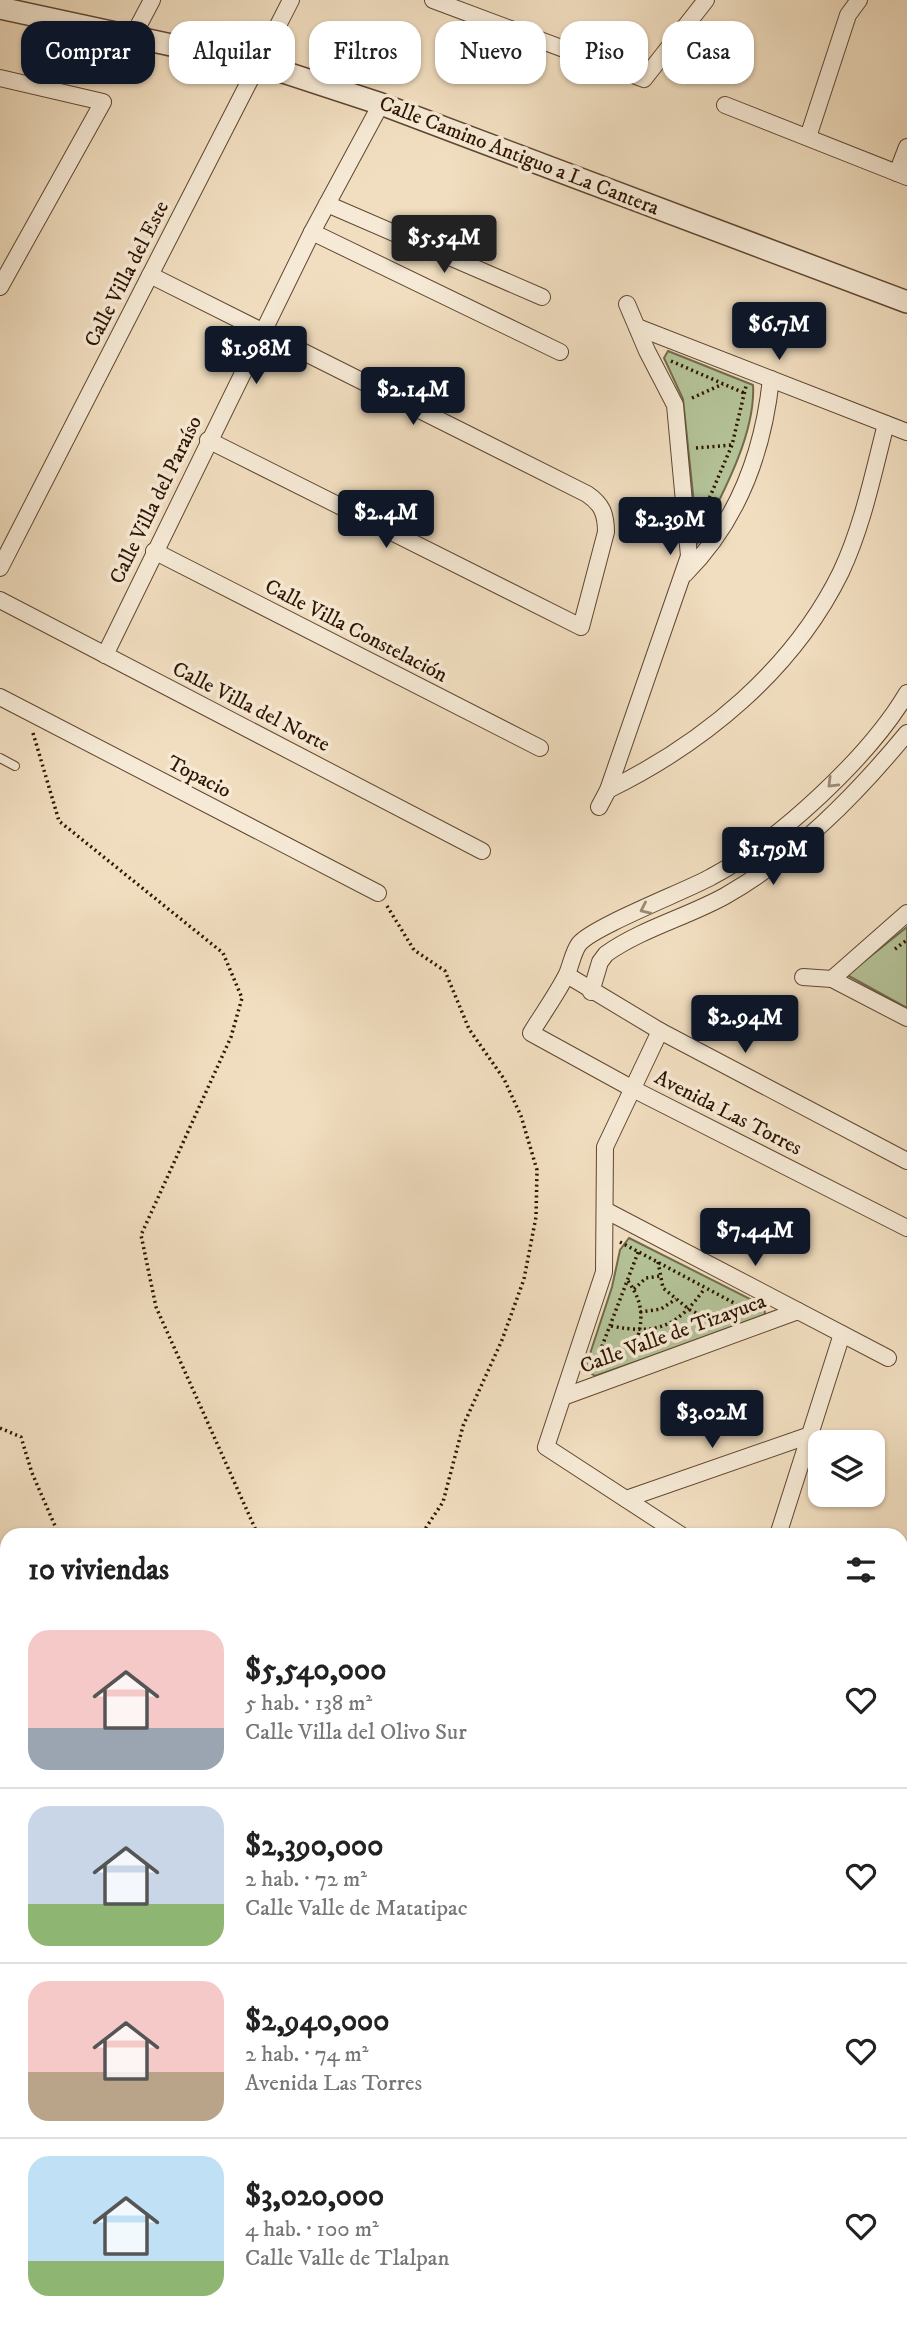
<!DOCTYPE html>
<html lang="es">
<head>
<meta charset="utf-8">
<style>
  :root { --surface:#fff; --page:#f6f6f6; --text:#222; --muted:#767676; --line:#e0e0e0; --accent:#111827 }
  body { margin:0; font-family:"IM FELL DW Pica",serif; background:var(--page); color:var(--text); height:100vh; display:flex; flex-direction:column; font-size:26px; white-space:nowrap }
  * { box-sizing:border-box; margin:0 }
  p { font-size:23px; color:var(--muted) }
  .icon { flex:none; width:38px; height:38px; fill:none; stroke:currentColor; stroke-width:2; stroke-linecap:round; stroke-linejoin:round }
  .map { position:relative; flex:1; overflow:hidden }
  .side { position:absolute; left:0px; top:1528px; width:908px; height:800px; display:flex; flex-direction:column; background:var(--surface); border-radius:21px 21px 0 0; box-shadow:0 2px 5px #0004 }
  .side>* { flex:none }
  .guide { position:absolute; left:21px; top:21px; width:866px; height:63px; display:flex; gap:14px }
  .controls { position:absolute; left:808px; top:1430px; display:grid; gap:14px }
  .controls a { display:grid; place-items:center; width:77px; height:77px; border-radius:14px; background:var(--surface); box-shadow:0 2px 5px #0004; font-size:35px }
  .price { position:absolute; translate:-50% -60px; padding:0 16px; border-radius:7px; background:var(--accent); color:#fff; font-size:23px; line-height:46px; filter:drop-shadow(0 2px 4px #0008) }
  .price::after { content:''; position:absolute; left:50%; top:42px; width:21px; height:16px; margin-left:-10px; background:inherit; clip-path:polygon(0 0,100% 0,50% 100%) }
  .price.selected { background:#222; color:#fff }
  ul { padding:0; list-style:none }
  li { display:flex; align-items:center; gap:21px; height:175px; padding:0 28px }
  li+li { border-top:2px solid var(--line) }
  li span { display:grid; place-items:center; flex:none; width:196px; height:140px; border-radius:21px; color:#555 }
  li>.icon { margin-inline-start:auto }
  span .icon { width:84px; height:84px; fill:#fffc; stroke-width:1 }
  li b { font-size:30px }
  h2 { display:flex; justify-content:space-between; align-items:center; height:84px; padding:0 28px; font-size:30px }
  .chip { padding:0 24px; border-radius:21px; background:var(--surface); box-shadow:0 2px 5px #0004; font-size:24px; line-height:63px }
  .chip.selected { background:var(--accent); color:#fff }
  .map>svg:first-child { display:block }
  .green { fill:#b4c297; stroke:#726b4c; stroke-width:2 }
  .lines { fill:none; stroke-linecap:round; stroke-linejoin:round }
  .service-casing { stroke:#604630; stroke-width:10 }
  .minor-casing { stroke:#604630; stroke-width:18 }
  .tertiary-casing { stroke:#604630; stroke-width:24 }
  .path { stroke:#2f1400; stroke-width:3.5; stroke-dasharray:2 3.5; stroke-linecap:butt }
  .service { stroke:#f6ead6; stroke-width:8 }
  .minor { stroke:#f6ead6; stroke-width:16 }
  .tertiary { stroke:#f6ead6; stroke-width:21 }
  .oneway { stroke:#9c8a76 }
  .labels { text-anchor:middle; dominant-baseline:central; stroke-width:7; stroke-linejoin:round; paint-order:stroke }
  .street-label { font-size:21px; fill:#2f1400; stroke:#f6ead6 }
</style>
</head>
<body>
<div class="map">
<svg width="907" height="2326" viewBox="0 0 907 2326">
  <rect width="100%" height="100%" fill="#f1dec0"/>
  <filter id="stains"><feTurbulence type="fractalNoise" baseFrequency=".00286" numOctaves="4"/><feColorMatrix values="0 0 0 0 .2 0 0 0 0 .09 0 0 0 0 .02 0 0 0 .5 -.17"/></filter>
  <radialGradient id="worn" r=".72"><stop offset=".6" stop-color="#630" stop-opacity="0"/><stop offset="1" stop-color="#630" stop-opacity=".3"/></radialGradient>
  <!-- green -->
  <g class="green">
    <path d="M668,351l85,34c3,50 -33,114 -55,157l-15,-143 -19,-41z"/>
    <path d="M907,927v81l-60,-33z"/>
    <path d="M629,1238l135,68 1,8 -6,5 -164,57 -10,-7 27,-82 8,-37z"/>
  </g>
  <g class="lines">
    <!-- service casing -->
    <g class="service-casing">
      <path id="service" d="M0,758l15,8"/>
    </g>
    <!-- minor casing -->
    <g class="minor-casing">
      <g id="minor">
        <path d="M433,0l211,79 62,-79"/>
        <path d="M133,36l19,-36"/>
        <path d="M0,78l103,24 -103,185"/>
        <path d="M725,105l182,72"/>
        <path d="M808,137l40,-122 11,-15"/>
        <path d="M897,173l10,-26"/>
        <path d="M327,204l215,93"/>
        <path d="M312,232l248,120"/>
        <path d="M150,275l437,219c15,10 19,20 19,38l-25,95 -373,-187"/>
        <path d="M637,327l270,105"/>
        <path d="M154,551l386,197"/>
        <path d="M0,568l291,-568"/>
        <path d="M685,574c53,-53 78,-121 86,-195"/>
        <path d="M0,600l482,251"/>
        <path d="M105,655l207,-423 69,-128"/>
        <path d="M907,693c-38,64 -129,149 -196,184 -25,14 -119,50 -132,67 -6,8 -8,21 -12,30 -10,20 -24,39 -36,59l102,56 274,139"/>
        <path d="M0,697l378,196"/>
        <path d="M608,790c96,-47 185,-120 233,-218 22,-47 32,-98 45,-148"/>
        <path d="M599,807l9,-17 81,-234 -14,-151 -28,-54 -20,-47"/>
        <path d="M907,913l-75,66 75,39"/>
        <path d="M567,975l93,56 247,130"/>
        <path d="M803,977l29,2"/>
        <path d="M591,992l9,-30 6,-8c35,-25 81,-37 119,-58 72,-41 130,-100 182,-163"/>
        <path d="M660,1031l-55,116 -1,125 -58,175 135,88"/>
        <path d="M605,1210l283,148"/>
        <path d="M563,1397l235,-86"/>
        <path d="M626,1499l184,-64"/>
        <path d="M778,1535l64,-201"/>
      </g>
    </g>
    <!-- tertiary casing -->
    <g class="tertiary-casing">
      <path id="tertiary" d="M0,8l259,56 122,40 526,198"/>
    </g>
    <!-- path -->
    <g class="path">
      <path d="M671,361l73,32"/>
      <path d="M692,398l31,-14"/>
      <path d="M696,448l36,-3"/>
      <path d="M703,513l29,-68 14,-59"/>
      <path d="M33,733l26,88 164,132 19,45 -11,39 -90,198 15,72 102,228"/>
      <path d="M387,906l27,44 31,21 24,58 35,50 17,37 16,54 -1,47 -12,62 -22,61 -39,86 -20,76 -22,33"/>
      <path d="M895,949l12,-9"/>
      <path d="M620,1242l129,69"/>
      <path d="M658,1262l5,26 27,22 25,12"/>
      <path d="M628,1281c18,25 15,44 4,73"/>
      <path d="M634,1289l12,-11 15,-2"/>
      <path d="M640,1312l21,-3 15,-10"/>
      <path d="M611,1326c47,9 66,1 94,-38"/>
      <path d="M594,1367l45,-117"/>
      <path d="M0,1428l21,9 11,36 27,62"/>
      <path d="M901,2077h6"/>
    </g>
    <!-- service -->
    <use href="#service" class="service"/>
    <!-- minor -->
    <use href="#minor" class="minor"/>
    <!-- tertiary -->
    <use href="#tertiary" class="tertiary"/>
  </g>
  <!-- one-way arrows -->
  <defs><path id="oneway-chevron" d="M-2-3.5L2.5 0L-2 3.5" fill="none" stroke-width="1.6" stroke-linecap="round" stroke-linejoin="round" transform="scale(1.75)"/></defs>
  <g class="oneway">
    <use href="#oneway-chevron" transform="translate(832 783) rotate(135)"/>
    <use href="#oneway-chevron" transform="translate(645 909) rotate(155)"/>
  </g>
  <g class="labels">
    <!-- street labels -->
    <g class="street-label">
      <text transform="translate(519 156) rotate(21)">Calle Camino Antiguo a La Cantera</text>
      <text transform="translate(127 274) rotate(-63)">Calle Villa del Este</text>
      <text transform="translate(156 500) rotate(-64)">Calle Villa del Paraíso</text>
      <text transform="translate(356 631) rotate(27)">Calle Villa Constelación</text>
      <text transform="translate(251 707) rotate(27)">Calle Villa del Norte</text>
      <text transform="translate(199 777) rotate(27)">Topacio</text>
      <text transform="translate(728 1113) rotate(27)">Avenida Las Torres</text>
      <text transform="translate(673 1334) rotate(-20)">Calle Valle de Tizayuca</text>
    </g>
  </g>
  <rect width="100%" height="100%" filter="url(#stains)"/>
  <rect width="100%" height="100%" fill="url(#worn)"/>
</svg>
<div class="controls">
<a><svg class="icon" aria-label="layers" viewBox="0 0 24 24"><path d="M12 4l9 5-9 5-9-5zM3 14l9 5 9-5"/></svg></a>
</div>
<b class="price selected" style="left:444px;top:275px">$5.54M</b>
<b class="price" style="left:779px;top:362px">$6.7M</b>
<b class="price" style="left:256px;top:386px">$1.98M</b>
<b class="price" style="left:413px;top:427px">$2.14M</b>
<b class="price" style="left:386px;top:550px">$2.4M</b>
<b class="price" style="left:670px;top:557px">$2.39M</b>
<b class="price" style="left:773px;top:887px">$1.79M</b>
<b class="price" style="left:745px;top:1055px">$2.94M</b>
<b class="price" style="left:755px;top:1268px">$7.44M</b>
<b class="price" style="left:712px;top:1450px">$3.02M</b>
<div class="guide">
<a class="chip selected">Comprar</a>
<a class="chip">Alquilar</a>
<a class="chip">Filtros</a>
<a class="chip">Nuevo</a>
<a class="chip">Piso</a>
<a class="chip">Casa</a>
</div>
<section class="side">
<h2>10 viviendas<svg class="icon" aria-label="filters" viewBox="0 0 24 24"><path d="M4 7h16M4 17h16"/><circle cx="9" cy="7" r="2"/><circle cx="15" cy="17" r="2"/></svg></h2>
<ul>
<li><span style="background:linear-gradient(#f6c9c9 70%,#9aa5b1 0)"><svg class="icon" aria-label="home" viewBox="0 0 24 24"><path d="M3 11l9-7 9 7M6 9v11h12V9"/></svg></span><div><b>$5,540,000</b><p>5 hab. · 138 m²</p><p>Calle Villa del Olivo Sur</p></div><svg class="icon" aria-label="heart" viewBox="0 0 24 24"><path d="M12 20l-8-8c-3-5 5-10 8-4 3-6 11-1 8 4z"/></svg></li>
<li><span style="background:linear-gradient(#c9d6e8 70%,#8fb573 0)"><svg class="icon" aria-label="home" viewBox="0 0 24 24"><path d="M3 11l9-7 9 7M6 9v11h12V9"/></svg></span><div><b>$2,390,000</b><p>2 hab. · 72 m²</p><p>Calle Valle de Matatipac</p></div><svg class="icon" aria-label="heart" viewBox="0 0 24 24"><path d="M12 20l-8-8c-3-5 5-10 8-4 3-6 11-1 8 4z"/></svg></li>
<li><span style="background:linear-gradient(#f6c9c9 65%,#b9a48a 0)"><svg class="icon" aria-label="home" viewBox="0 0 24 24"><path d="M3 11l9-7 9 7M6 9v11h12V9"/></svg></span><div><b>$2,940,000</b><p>2 hab. · 74 m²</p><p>Avenida Las Torres</p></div><svg class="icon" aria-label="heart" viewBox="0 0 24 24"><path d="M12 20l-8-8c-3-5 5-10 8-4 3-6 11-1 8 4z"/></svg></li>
<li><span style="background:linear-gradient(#bfe0f5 75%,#8fb573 0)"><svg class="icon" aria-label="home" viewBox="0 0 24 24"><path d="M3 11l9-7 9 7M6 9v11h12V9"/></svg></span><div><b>$3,020,000</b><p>4 hab. · 100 m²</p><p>Calle Valle de Tlalpan</p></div><svg class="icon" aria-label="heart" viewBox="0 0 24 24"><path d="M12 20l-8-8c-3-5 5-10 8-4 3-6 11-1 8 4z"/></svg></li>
</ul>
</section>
</div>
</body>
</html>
